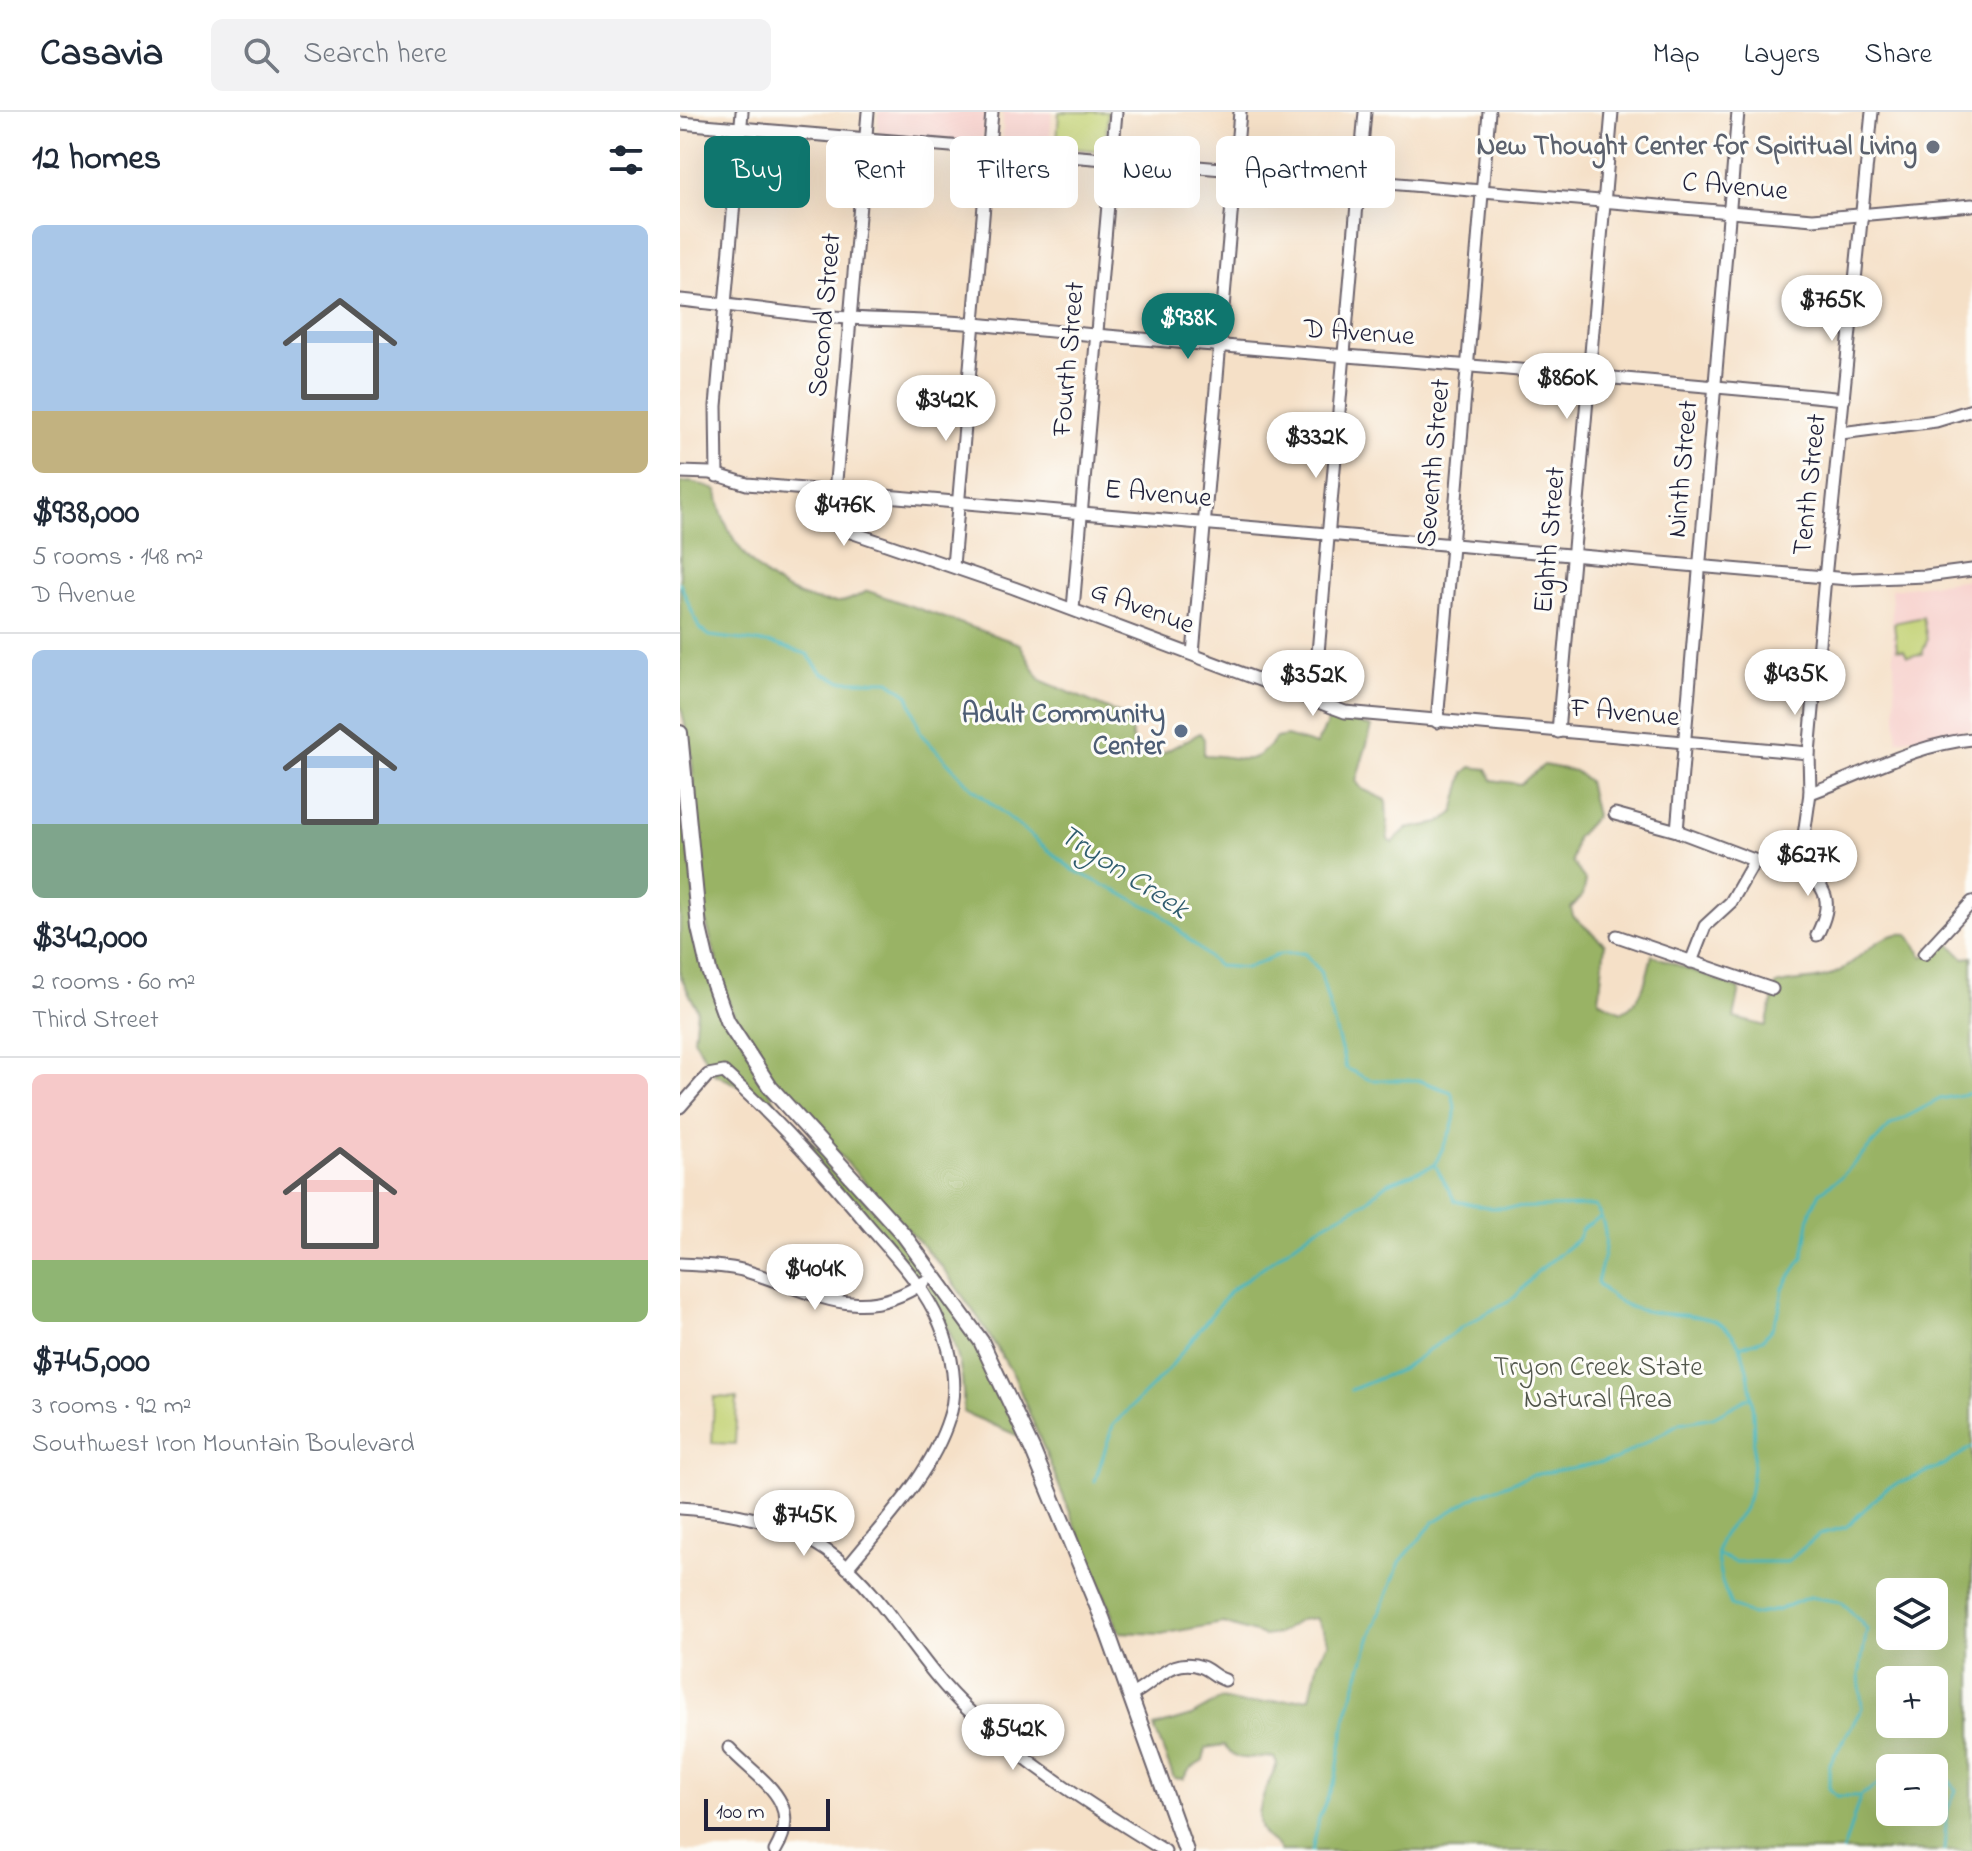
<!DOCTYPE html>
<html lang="en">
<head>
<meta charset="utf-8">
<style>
  :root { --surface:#fff; --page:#f2f2f3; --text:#1f2937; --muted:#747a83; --line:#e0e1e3; --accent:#0f766e }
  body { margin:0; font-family:"Indie Flower",sans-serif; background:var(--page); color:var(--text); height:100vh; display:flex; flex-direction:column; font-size:30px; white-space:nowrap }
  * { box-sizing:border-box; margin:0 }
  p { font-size:26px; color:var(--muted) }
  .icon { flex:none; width:44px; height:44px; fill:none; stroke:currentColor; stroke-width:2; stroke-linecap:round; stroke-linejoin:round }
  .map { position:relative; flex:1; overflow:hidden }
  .drawer { display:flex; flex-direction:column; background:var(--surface); width:680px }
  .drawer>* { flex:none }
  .guide { position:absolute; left:24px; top:24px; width:760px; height:72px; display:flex; gap:16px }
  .fabs { position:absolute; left:1196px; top:1466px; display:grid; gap:16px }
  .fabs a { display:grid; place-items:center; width:72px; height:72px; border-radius:12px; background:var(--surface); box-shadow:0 8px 32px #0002; font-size:40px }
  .scale { position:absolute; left:24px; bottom:20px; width:126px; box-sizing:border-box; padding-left:8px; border:4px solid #22223b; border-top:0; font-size:22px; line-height:28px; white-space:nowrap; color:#22223b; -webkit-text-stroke:6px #fdfcf7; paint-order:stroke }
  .price { position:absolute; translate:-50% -68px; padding:0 18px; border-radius:28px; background:#fff; color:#222; font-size:26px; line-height:52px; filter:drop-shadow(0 2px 4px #0008) }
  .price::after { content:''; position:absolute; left:50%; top:48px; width:24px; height:18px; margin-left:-12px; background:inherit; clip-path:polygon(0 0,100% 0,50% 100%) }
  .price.active { background:var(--accent); color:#fff }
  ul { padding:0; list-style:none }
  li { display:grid; align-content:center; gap:16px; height:424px; padding:0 32px }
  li+li { border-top:2px solid var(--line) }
  li span { display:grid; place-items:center; height:248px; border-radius:12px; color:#555 }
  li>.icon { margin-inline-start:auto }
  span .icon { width:144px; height:144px; fill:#fffc; stroke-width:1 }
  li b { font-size:34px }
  h2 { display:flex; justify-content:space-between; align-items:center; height:96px; padding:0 32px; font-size:34px }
  .tag { padding:0 28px; border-radius:12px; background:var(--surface); box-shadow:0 8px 32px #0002; font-size:28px; line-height:72px }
  .tag.active { background:var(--accent); color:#fff }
  header { display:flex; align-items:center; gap:48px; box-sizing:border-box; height:112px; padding:0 40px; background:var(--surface); border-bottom:2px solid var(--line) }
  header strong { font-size:38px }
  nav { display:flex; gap:44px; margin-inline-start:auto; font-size:28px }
  .search { width:560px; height:72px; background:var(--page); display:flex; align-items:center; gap:20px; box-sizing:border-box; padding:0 28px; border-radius:12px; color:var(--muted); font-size:30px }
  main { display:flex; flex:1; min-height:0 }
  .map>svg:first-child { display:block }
  .built { fill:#f7d0cc }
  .green { fill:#c2d173; stroke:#727a57; stroke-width:2 }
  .forest { fill:#99b365; stroke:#5e6a50; stroke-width:2; fill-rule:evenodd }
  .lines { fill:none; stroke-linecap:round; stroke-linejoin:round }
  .stream { stroke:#45b5bc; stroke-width:3 }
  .minor-casing { stroke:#6c646c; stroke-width:15 }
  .major-casing { stroke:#6c646c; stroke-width:18 }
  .minor { stroke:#fff; stroke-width:11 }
  .major { stroke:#fff; stroke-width:14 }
  .worship-dot { fill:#6b7280; stroke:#fdfcf7; stroke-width:3 }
  .service-dot { fill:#5c6f8a; stroke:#fdfcf7; stroke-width:3 }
  .labels { text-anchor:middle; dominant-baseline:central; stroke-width:6; stroke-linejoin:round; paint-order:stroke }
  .worship-label { font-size:28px; font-weight:bold; fill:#5b616d; stroke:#fdfcf7; text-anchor:end }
  .street-label { font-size:28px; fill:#22223b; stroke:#fdfcf7 }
  .service-label { font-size:28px; font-weight:bold; fill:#4e5e75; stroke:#fdfcf7; text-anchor:end }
  .park-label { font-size:28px; fill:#52574c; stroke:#fdfcf7 }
  .water-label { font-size:30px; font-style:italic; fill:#305d6f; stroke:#fdfcf7 }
</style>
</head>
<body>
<header>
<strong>Casavia</strong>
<div class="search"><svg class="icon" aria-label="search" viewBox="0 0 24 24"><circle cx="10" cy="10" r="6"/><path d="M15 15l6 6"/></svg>Search here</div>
<nav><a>Map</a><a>Layers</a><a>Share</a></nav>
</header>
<main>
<section class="drawer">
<h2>12 homes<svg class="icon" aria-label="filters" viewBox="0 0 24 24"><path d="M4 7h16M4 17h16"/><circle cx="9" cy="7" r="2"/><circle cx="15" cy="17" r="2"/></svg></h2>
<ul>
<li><span style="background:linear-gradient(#a9c7e8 75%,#c2b280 0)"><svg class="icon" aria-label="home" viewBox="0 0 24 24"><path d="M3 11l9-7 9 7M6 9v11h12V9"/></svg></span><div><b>$938,000</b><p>5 rooms · 148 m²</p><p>D Avenue</p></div></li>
<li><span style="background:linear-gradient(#a9c7e8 70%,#7fa58c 0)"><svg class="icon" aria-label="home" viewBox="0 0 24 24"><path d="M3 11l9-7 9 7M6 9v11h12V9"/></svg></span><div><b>$342,000</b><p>2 rooms · 60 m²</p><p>Third Street</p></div></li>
<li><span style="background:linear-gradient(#f6c9c9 75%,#8fb573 0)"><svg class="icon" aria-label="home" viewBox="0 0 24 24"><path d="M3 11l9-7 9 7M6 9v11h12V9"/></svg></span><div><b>$745,000</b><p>3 rooms · 92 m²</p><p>Southwest Iron Mountain Boulevard</p></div></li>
</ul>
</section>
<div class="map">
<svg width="1292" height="1739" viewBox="0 0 1292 1739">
  <rect width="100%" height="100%" fill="#fdfcf7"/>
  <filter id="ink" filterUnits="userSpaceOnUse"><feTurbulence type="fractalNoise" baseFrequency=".0125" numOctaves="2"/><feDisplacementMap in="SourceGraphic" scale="16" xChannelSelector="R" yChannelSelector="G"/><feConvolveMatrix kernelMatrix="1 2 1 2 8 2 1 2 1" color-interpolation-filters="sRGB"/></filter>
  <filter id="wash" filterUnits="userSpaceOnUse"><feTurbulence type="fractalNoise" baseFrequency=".006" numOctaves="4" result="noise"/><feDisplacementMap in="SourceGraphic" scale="32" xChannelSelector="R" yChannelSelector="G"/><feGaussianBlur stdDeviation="1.8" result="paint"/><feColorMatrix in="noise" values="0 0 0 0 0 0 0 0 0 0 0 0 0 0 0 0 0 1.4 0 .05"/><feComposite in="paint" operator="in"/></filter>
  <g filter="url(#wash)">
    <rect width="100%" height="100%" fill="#f5e0c7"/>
    <!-- built -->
    <g class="built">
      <path d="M198,0h107l-2,29 -3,2 -102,-9z"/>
      <path d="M323,0h49l-3,37 -46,-3z"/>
      <path d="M1292,467v150l-75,11 -6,-151z"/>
    </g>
    <!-- green -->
    <g class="green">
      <path d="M379,0h49l-3,36 -4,3 -41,-4 -3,-4z"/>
      <path d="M1243,505l4,23 -5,14 -15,2 -3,-6 -7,-1 -3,-26z"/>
      <path d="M34,1285l23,1 -2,46 -23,-1z"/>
    </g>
    <!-- forest -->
    <g class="forest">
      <path d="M11,370l26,8c5,57 63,115 122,112 9,0 20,-7 29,-11l152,53 20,36 89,38 4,24 8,11h22l37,-20 4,6v16c39,0 45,17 72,-17l11,-2 29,9 13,-25 8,-3 35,10 -16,54 6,8 24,11 2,40 4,3 14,-14 34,-6 14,-11 10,-39 7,-6 16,2 5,11 28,4 24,-19 31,6 13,10 8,35 -20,22 -4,24 14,19 -3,14 -12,13 2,8 32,28 -6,56 22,12c22,-9 26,-37 31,-57l88,34 -6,29 32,8 10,-41c20,-7 42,-2 62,-13 23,-12 41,-42 70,-38l15,23 25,-15 16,16 8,-1v894h-692c-3,-10 -12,-10 -17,-18 -12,-18 6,-51 14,-69l-3,-6c-20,-5 -35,10 -50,-13l-18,3 -3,13 -13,8 -7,10 -9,-1 -20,-51 37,-11 30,-17 23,5 66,-6 8,-37 11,-19 -13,-24 -16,2 -22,14 -14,2 -41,-13 -62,11 -42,-2 -105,-256 -35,-57 -37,-52 -167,-183 -37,-58 -11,-27 -21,-77 -15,-170 -11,-49v-220zM1210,1480h44v44h-44zM1210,1568h44v44h-44zM1210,1656h44v44h-44z"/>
      <path d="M0,652l21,197 75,143 -63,-31 -19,-35 3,-29 -17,-34z"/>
      <path d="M104,1000l142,155 -8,13 -140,-163z"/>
      <path d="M252,1172l32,36 57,117 -58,-25c3,-47 -12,-85 -37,-123z"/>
    </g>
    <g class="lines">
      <!-- stream -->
      <g class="stream">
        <path d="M0,471l19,45 11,8 64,8 33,10 15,19 19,8h48l19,14 13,39 50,53 102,83 86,42 59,54 29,2 33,-14 24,-1 16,18 26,97 24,12h48l33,12c12,29 -6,47 -16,73l20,36 37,7 103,-2c17,25 10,48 2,76 41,53 104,15 135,52 25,31 25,124 17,161 -3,17 -17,27 -26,40 -13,19 0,52 8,70l21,10 26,-5 31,-13 33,5 25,27 -8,46 3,33 -33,57v23l7,8h24l30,-19"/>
        <path d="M1060,1235l23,-8 9,-11 8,-20 3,-20 20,-31 8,-47 9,-18 21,-15 50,-52 49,-26 32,-6"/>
        <path d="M671,1278l51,-21 60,-42 53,-30 22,-25 40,-32 5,-11 19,-12"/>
        <path d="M415,1369l18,-56 55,-55 62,-79 84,-61 50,-27 24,-20 47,-18"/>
        <path d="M1040,1444l15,6h52l33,-28 26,-7 41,-39 57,-23 28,-18"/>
        <path d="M1224,1656l33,-4 19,26 -9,21 -3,40"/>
        <path d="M632,1739l7,-33 17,-41 10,-61 26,-83 28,-71 34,-40 44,-27 54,-20 83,-15 65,-37 33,-6 37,-20"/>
        <path d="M1163,1739l17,-54"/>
      </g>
    </g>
  </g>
  <g filter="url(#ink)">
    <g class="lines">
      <!-- minor casing -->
      <g class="minor-casing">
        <g id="minor">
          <path d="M188,0l-33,380 -1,26 5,10 175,60 331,124 464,41"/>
          <path d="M0,11l1133,96 159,-14"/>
          <path d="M0,188c41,4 80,9 120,14 58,7 118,5 175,10 290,28 580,46 869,75"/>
          <path d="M1161,321l95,-12 36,-11"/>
          <path d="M0,360l31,1 36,11 1101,95 78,-3 46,-6"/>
          <path d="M37,364l-1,-70 26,-294"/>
          <path d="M273,454l39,-454"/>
          <path d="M393,497l43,-497"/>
          <path d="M513,542l47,-542"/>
          <path d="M634,587l51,-587"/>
          <path d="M757,610l52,-610"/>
          <path d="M878,620l54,-620"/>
          <path d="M1130,681c55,-19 102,-48 162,-54"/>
          <path d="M935,702l62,17 106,40 11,-2 6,-6"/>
          <path d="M997,719l61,-719"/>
          <path d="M1120,751l10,-70 -1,-40 15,-165 48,-476"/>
          <path d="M1120,751c26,27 35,36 17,72"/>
          <path d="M937,824l155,53"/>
          <path d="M1244,842l48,-52"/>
          <path d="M1011,850l14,-36 26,-24 23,-40"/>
          <path d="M0,995l28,-32 16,-3c54,48 99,99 145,154 26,30 56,61 71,98 12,28 19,65 9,94 -18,57 -66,105 -102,150"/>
          <path d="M0,1152c20,1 42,1 62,6 68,19 116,58 182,12"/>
          <path d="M0,1396c53,3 112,15 155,49 52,41 83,107 132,152 60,56 128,99 198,142"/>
          <path d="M451,1583c24,-11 40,-40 71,-28 8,3 13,10 23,13"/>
          <path d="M49,1636c31,33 76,53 46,103"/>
        </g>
      </g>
      <!-- major casing -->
      <g class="major-casing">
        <path id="major" d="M0,621l19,195 10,43 18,50 43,66 133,147 78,107 52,110 70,169 83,231"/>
      </g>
      <!-- minor -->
      <use href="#minor" class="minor"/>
      <!-- major -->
      <use href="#major" class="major"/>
    </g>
  </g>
  <!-- markers -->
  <circle class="worship-dot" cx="1253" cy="35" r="8"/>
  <circle class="service-dot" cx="501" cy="619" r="8"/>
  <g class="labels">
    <!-- worship labels -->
    <g class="worship-label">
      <text x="1237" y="35">New Thought Center for Spiritual Living</text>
    </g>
    <!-- street labels -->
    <g class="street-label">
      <text transform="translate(1055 76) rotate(5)">C Avenue</text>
      <text transform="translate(146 203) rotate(-85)">Second Street</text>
      <text transform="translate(679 222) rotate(4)">D Avenue</text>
      <text transform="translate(390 247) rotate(-85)">Fourth Street</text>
      <text transform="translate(755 351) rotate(-85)">Seventh Street</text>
      <text transform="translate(1004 357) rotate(-85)">Ninth Street</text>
      <text transform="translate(1131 373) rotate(-84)">Tenth Street</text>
      <text transform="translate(478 383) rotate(5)">E Avenue</text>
      <text transform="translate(871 428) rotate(-85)">Eighth Street</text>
      <text transform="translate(462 497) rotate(20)">G Avenue</text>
      <text transform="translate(945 602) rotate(5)">F Avenue</text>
    </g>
    <!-- service labels -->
    <g class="service-label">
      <text x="485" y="603">Adult Community<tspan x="485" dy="32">Center</tspan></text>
    </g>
    <!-- park labels -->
    <g class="park-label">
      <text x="918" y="1256">Tryon Creek State<tspan x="918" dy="32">Natural Area</tspan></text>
    </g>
    <!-- water labels -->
    <g class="water-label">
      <text transform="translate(443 761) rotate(33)">Tryon Creek</text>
    </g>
  </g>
</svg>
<div class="fabs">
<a><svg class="icon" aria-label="layers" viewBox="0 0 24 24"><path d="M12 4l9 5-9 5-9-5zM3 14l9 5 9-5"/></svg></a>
<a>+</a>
<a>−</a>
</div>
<div class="scale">100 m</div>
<b class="price" style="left:1152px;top:231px">$765K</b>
<b class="price active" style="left:508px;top:249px">$938K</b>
<b class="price" style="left:887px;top:309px">$860K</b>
<b class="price" style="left:266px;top:331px">$342K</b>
<b class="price" style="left:636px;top:368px">$332K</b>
<b class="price" style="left:164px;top:436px">$476K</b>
<b class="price" style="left:1115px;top:605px">$435K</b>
<b class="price" style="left:633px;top:606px">$352K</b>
<b class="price" style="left:1128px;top:786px">$627K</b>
<b class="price" style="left:135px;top:1200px">$404K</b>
<b class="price" style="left:124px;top:1446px">$745K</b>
<b class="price" style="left:333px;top:1660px">$542K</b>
<div class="guide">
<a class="tag active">Buy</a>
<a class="tag">Rent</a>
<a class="tag">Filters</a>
<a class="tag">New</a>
<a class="tag">Apartment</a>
</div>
</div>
</main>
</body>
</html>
